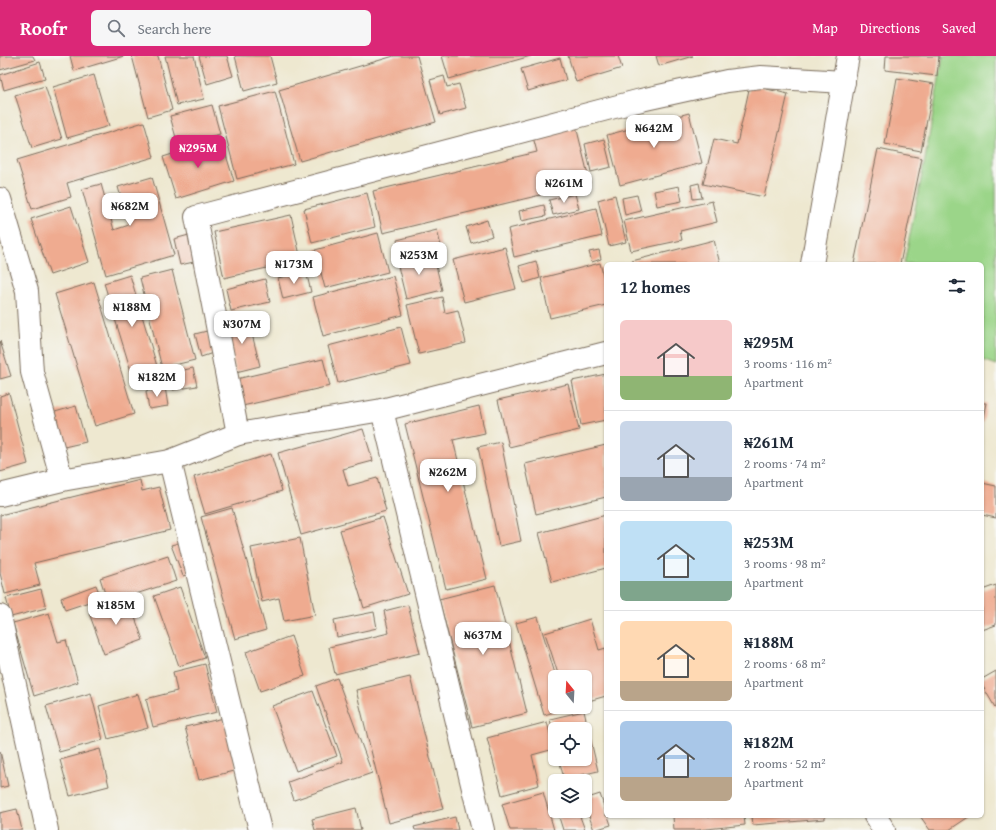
<!DOCTYPE html>
<html lang="en">
<head>
<meta charset="utf-8">
<style>
  :root { --surface:#fff; --page:#f6f6f7; --text:#1f2937; --muted:#747a83; --line:#e0e1e3; --accent:#db2777 }
  body { margin:0; font-family:"Gentium Book Plus",serif; background:var(--page); color:var(--text); height:100vh; display:flex; flex-direction:column; font-size:15px; white-space:nowrap }
  * { box-sizing:border-box; margin:0 }
  p { font-size:13px; color:var(--muted) }
  .icon { flex:none; width:22px; height:22px; fill:none; stroke:currentColor; stroke-width:2; stroke-linecap:round; stroke-linejoin:round }
  .map { position:relative; flex:1; overflow:hidden }
  .details { position:absolute; left:604px; top:206px; width:380px; height:556px; display:flex; flex-direction:column; background:var(--surface); border-radius:6px; box-shadow:0 1px 3px #0004 }
  .details>* { flex:none }
  .needle { width:26px; rotate:342deg }
  .buttons { position:absolute; left:548px; top:614px; display:grid; gap:8px }
  .buttons a { display:grid; place-items:center; width:44px; height:44px; border-radius:6px; background:var(--surface); box-shadow:0 1px 3px #0004; font-size:20px }
  .price { position:absolute; translate:-50% -34px; padding:0 9px; border-radius:8px; background:#fff; color:#222; font-size:13px; line-height:26px; filter:drop-shadow(0 1px 2px #0008) }
  .price::after { content:''; position:absolute; left:50%; top:24px; width:12px; height:9px; margin-left:-6px; background:inherit; clip-path:polygon(0 0,100% 0,50% 100%) }
  .price.current { background:var(--accent); color:#fff }
  ul { padding:0; list-style:none }
  li { display:flex; align-items:center; gap:12px; height:100px; padding:0 16px }
  li+li { border-top:1px solid var(--line) }
  li span { display:grid; place-items:center; flex:none; width:112px; height:80px; border-radius:6px; color:#555 }
  li>.icon { margin-inline-start:auto }
  span .icon { width:48px; height:48px; fill:#fffc; stroke-width:1 }
  li b { font-size:17px }
  h2 { display:flex; justify-content:space-between; align-items:center; height:48px; padding:0 16px; font-size:17px }
  header { display:flex; align-items:center; gap:24px; box-sizing:border-box; height:56px; padding:0 20px; background:var(--accent); color:#fff }
  header strong { font-size:19px }
  nav { display:flex; gap:22px; margin-inline-start:auto; font-size:14px }
  .search { width:280px; height:36px; background:var(--page); display:flex; align-items:center; gap:10px; box-sizing:border-box; padding:0 14px; border-radius:6px; color:var(--muted); font-size:15px }
  .map>svg:first-child { display:block }
  .green { fill:#9bd589; stroke:#6b8054 }
  .building { fill:#efab90 }
  .lines { fill:none; stroke-linecap:round; stroke-linejoin:round }
  .minor-casing { stroke:#7a6c5c; stroke-width:24 }
  .minor { stroke:#fff; stroke-width:22 }
</style>
</head>
<body>
<header>
<strong>Roofr</strong>
<div class="search"><svg class="icon" aria-label="search" viewBox="0 0 24 24"><circle cx="10" cy="10" r="6"/><path d="M15 15l6 6"/></svg>Search here</div>
<nav><a>Map</a><a>Directions</a><a>Saved</a></nav>
</header>
<div class="map">
<svg width="996" height="774" viewBox="0 0 996 774">
  <rect width="100%" height="100%" fill="#f6f6f2"/>
  <filter id="ink" filterUnits="userSpaceOnUse"><feTurbulence type="fractalNoise" baseFrequency=".025" numOctaves="2"/><feDisplacementMap in="SourceGraphic" scale="8" xChannelSelector="R" yChannelSelector="G"/><feConvolveMatrix kernelMatrix="1 2 1 2 8 2 1 2 1" color-interpolation-filters="sRGB"/></filter>
  <filter id="wash" filterUnits="userSpaceOnUse"><feTurbulence type="fractalNoise" baseFrequency=".012" numOctaves="4" result="noise"/><feDisplacementMap in="SourceGraphic" scale="16" xChannelSelector="R" yChannelSelector="G"/><feGaussianBlur stdDeviation="0.9" result="paint"/><feColorMatrix in="noise" values="0 0 0 0 0 0 0 0 0 0 0 0 0 0 0 0 0 1.4 0 .05"/><feComposite in="paint" operator="in"/></filter>
  <g filter="url(#wash)">
    <rect width="100%" height="100%" fill="#eee8d0"/>
    <!-- green -->
    <path class="green" d="M943,0h53v309l-14,-5v-96h-78l22,-110z"/>
    <g id="blocks">
      <!-- building -->
      <g class="building">
        <path d="M0,0h33l2,4 -35,10z"/>
        <path d="M70,0h54l-50,15z"/>
        <path d="M132,0h26l14,54 -24,7z"/>
        <path d="M165,0h29l10,43 -27,6z"/>
        <path d="M199,0h28l6,20 -26,8z"/>
        <path d="M235,0h35l7,26 -33,9z"/>
        <path d="M394,0h23l19,66 -136,39 -21,-71z"/>
        <path d="M442,0h89l-82,23z"/>
        <path d="M568,0h50l4,12 -46,14z"/>
        <path d="M656,0h37l-34,10z"/>
        <path d="M886,0h53l-2,20 -52,-6z"/>
        <path d="M560,2l6,22 -38,11 -7,-22z"/>
        <path d="M40,6l5,16 -41,12 -4,-15z"/>
        <path d="M94,19l15,51 -42,12 -14,-51z"/>
        <path d="M444,20l3,11 12,-3 7,24 -26,7 -10,-35z"/>
        <path d="M897,22l37,6 -13,67 -36,-7z"/>
        <path d="M750,29l38,9 -24,103 -61,-13 11,-45 23,5z"/>
        <path d="M45,30l17,53 -30,9 -17,-53z"/>
        <path d="M275,35l19,73 -57,15 -19,-73z"/>
        <path d="M212,49l8,29 -42,11 -8,-29z"/>
        <path d="M689,57l13,50 -82,22 -13,-50z"/>
        <path d="M144,66l10,35 -87,26 4,14 -39,12 -15,-49z"/>
        <path d="M576,70l14,57 -207,50 -10,-42 164,-39 -4,-15z"/>
        <path d="M221,83l13,42 -58,18 -13,-42z"/>
        <path d="M604,83l7,28 -20,5 -6,-28z"/>
        <path d="M878,93l44,9 -22,106h-46z"/>
        <path d="M152,121l22,78 -68,20 -24,-86 19,-5 13,46 15,-5 -11,-38z"/>
        <path d="M699,127l3,15 -9,1 -2,-14z"/>
        <path d="M679,130l3,15 -25,5 -3,-15z"/>
        <path d="M367,137l8,34 -63,16 -8,-34z"/>
        <path d="M575,138l4,15 -26,6 -4,-15z"/>
        <path d="M615,139l11,47 -17,4 -11,-46z"/>
        <path d="M637,139l4,16 -16,4 -3,-17z"/>
        <path d="M712,145l5,21 -37,9 2,9 -51,11 -7,-30z"/>
        <path d="M544,149l2,11 -25,5 -2,-10z"/>
        <path d="M71,150l18,56 -39,13 -19,-56z"/>
        <path d="M596,152l6,28 -88,21 -6,-28z"/>
        <path d="M291,159l10,45 -77,18 -10,-46z"/>
        <path d="M487,164l5,16 -21,7 -5,-16z"/>
        <path d="M437,174l4,16 -40,9 -4,-15z"/>
        <path d="M378,177l10,39 -63,16 -10,-38z"/>
        <path d="M189,179l5,27 -14,3 -6,-26z"/>
        <path d="M714,184l6,24h-87l-1,-3z"/>
        <path d="M505,191l11,42 -52,13 -11,-42z"/>
        <path d="M599,194l2,9 -9,3 -3,-10z"/>
        <path d="M433,198l9,36 -36,9 -9,-37z"/>
        <path d="M536,205l4,17 -16,5 -5,-17z"/>
        <path d="M600,207l6,24v18l-56,13 -9,-40z"/>
        <path d="M172,214l23,90 -33,8 -22,-90z"/>
        <path d="M306,215l5,21 -28,7 -5,-21z"/>
        <path d="M130,219l29,98 -25,8 -30,-98z"/>
        <path d="M393,220l10,39 -80,21 -10,-39z"/>
        <path d="M265,223l5,23 -39,9 -5,-22z"/>
        <path d="M94,226l40,132 -39,12 -40,-132z"/>
        <path d="M442,241l3,16 13,-3 8,33 -47,11 -12,-49z"/>
        <path d="M248,262l12,48 -24,6 -12,-49z"/>
        <path d="M401,271l10,38 -73,18 -10,-37z"/>
        <path d="M207,275l6,22 -12,4 -6,-23z"/>
        <path d="M0,285l11,35 -11,3z"/>
        <path d="M323,303l7,27 -92,21 -6,-27z"/>
        <path d="M193,312l4,18 -24,4 -3,-17z"/>
        <path d="M606,318v46l-25,5 -9,-44z"/>
        <path d="M568,328l11,46 -70,17 -11,-47z"/>
        <path d="M165,331l3,19 -19,3 -3,-18z"/>
        <path d="M9,337l19,71 -28,8v-76z"/>
        <path d="M982,347h5l-4,20h-1z"/>
        <path d="M76,350l10,36 -22,5 -9,-35z"/>
        <path d="M479,350l6,27 -32,7 34,139 -41,10 -41,-165z"/>
        <path d="M363,373l10,32 -30,8 5,17 29,-8 9,33 -85,24 -23,-82z"/>
        <path d="M501,386l20,99 -22,5 -21,-99z"/>
        <path d="M606,389v52l-70,17 -11,-50z"/>
        <path d="M271,398l11,37 -77,23 -11,-37z"/>
        <path d="M140,424l2,11 17,-4 11,43 -136,33 6,22 -35,9 -5,-21v-58z"/>
        <path d="M982,427l14,3v32l-14,-3z"/>
        <path d="M232,452l34,122 -31,9 -34,-122z"/>
        <path d="M606,459v53l-54,14 -13,-49z"/>
        <path d="M383,461l25,77 -44,14 -24,-78z"/>
        <path d="M300,482l15,77 -31,6 -5,-23 -17,4 -11,-54z"/>
        <path d="M182,486l12,30 -11,4 -12,-31z"/>
        <path d="M168,500l8,25 -68,22 -8,-25z"/>
        <path d="M96,529l5,13 -36,12 -4,-12z"/>
        <path d="M495,529l32,128 -55,14 -33,-128z"/>
        <path d="M996,529v40l-14,5v-40z"/>
        <path d="M180,531l25,71 -26,8 -25,-70z"/>
        <path d="M41,533l5,19 -35,9 -5,-19z"/>
        <path d="M128,542l15,42 -39,14 -15,-41z"/>
        <path d="M408,549l12,48 -85,21 -6,-27 60,-14 -5,-22z"/>
        <path d="M374,556l3,16 -40,9 -3,-17z"/>
        <path d="M49,557l9,29 8,-2 12,42 -44,14 -21,-73z"/>
        <path d="M538,561l18,60 -1,30h9l1,2 -21,6 -28,-92z"/>
        <path d="M590,563l9,31 7,-2v48l-21,6v-25h-26l-14,-44z"/>
        <path d="M291,580l14,40 -45,15 -14,-39z"/>
        <path d="M205,608l12,48 -64,15 -7,-28 31,-8 -4,-19z"/>
        <path d="M996,615v38l-14,-24v-6z"/>
        <path d="M410,621l33,132 -54,14 -33,-133z"/>
        <path d="M337,622l35,95 -78,27 -6,-18 55,-20 -27,-76z"/>
        <path d="M313,635l24,65 -41,15 -24,-65z"/>
        <path d="M91,637l12,47 -44,12 -13,-46z"/>
        <path d="M138,638l10,34 -40,11 -9,-33z"/>
        <path d="M584,655l14,60 -34,8 -5,-20h26v-30h-30l-1,10 -4,-20z"/>
        <path d="M224,662l13,52 -38,10 -14,-53z"/>
        <path d="M547,666l7,27 -22,6 7,30 -37,10 -15,-57z"/>
        <path d="M100,693l9,37 -39,10 -10,-36z"/>
        <path d="M0,695l8,35 -8,2z"/>
        <path d="M543,736l11,38h-44l-8,-26z"/>
        <path d="M600,738l6,18v4h2l3,9 -17,5 -9,-25v-6z"/>
        <path d="M356,752l5,22h-46l-3,-11z"/>
        <path d="M17,753l5,21h-22v-17z"/>
        <path d="M557,755h21l7,19h-22z"/>
        <path d="M673,760h71l1,9 -48,5h-23z"/>
        <path d="M752,760h73v3l-72,6z"/>
        <path d="M920,760h50l-21,14h-19z"/>
        <path d="M455,761l3,13h-43l-1,-3z"/>
      </g>
    </g>
  </g>
  <g filter="url(#ink)">
    <use href="#blocks" fill-opacity="0" stroke="#7a6c5c" stroke-width="1"/>
    <g class="lines">
      <!-- minor casing -->
      <g class="minor-casing">
        <g id="minor">
          <path d="M0,143l27,92 5,81 30,108"/>
          <path d="M812,208l36,-208"/>
          <path d="M382,354l101,420"/>
          <path d="M238,378l-42,-217 445,-117 86,-19 34,-4 83,5"/>
          <path d="M170,405l90,369"/>
          <path d="M0,439l62,-15 108,-19 68,-27 144,-24 224,-57"/>
          <path d="M0,560l47,214"/>
          <path d="M875,760l9,14"/>
        </g>
      </g>
      <!-- minor -->
      <use href="#minor" class="minor"/>
    </g>
  </g>
</svg>
<div class="buttons">
<a><svg class="needle" viewBox="-14 -14 28 28"><path d="M0-13l5 13h-10z" fill="#e53935"/><path d="M0 13l5-13h-10z" fill="#747a83"/></svg></a>
<a><svg class="icon" aria-label="locate" viewBox="0 0 24 24"><circle cx="12" cy="12" r="6"/><path d="M12 2v4M12 18v4M2 12h4M18 12h4"/></svg></a>
<a><svg class="icon" aria-label="layers" viewBox="0 0 24 24"><path d="M12 4l9 5-9 5-9-5zM3 14l9 5 9-5"/></svg></a>
</div>
<b class="price" style="left:654px;top:93px">₦642M</b>
<b class="price current" style="left:198px;top:113px">₦295M</b>
<b class="price" style="left:564px;top:148px">₦261M</b>
<b class="price" style="left:130px;top:171px">₦682M</b>
<b class="price" style="left:419px;top:220px">₦253M</b>
<b class="price" style="left:294px;top:229px">₦173M</b>
<b class="price" style="left:132px;top:272px">₦188M</b>
<b class="price" style="left:242px;top:289px">₦307M</b>
<b class="price" style="left:157px;top:342px">₦182M</b>
<b class="price" style="left:448px;top:437px">₦262M</b>
<b class="price" style="left:116px;top:570px">₦185M</b>
<b class="price" style="left:483px;top:600px">₦637M</b>
<section class="details">
<h2>12 homes<svg class="icon" aria-label="filters" viewBox="0 0 24 24"><path d="M4 7h16M4 17h16"/><circle cx="9" cy="7" r="2"/><circle cx="15" cy="17" r="2"/></svg></h2>
<ul>
<li><span style="background:linear-gradient(#f6c9c9 70%,#8fb573 0)"><svg class="icon" aria-label="home" viewBox="0 0 24 24"><path d="M3 11l9-7 9 7M6 9v11h12V9"/></svg></span><div><b>₦295M</b><p>3 rooms · 116 m²</p><p>Apartment</p></div></li>
<li><span style="background:linear-gradient(#c9d6e8 70%,#9aa5b1 0)"><svg class="icon" aria-label="home" viewBox="0 0 24 24"><path d="M3 11l9-7 9 7M6 9v11h12V9"/></svg></span><div><b>₦261M</b><p>2 rooms · 74 m²</p><p>Apartment</p></div></li>
<li><span style="background:linear-gradient(#bfe0f5 75%,#7fa58c 0)"><svg class="icon" aria-label="home" viewBox="0 0 24 24"><path d="M3 11l9-7 9 7M6 9v11h12V9"/></svg></span><div><b>₦253M</b><p>3 rooms · 98 m²</p><p>Apartment</p></div></li>
<li><span style="background:linear-gradient(#ffd9b3 75%,#b9a48a 0)"><svg class="icon" aria-label="home" viewBox="0 0 24 24"><path d="M3 11l9-7 9 7M6 9v11h12V9"/></svg></span><div><b>₦188M</b><p>2 rooms · 68 m²</p><p>Apartment</p></div></li>
<li><span style="background:linear-gradient(#a9c7e8 70%,#b9a48a 0)"><svg class="icon" aria-label="home" viewBox="0 0 24 24"><path d="M3 11l9-7 9 7M6 9v11h12V9"/></svg></span><div><b>₦182M</b><p>2 rooms · 52 m²</p><p>Apartment</p></div></li>
</ul>
</section>
</div>
</body>
</html>
